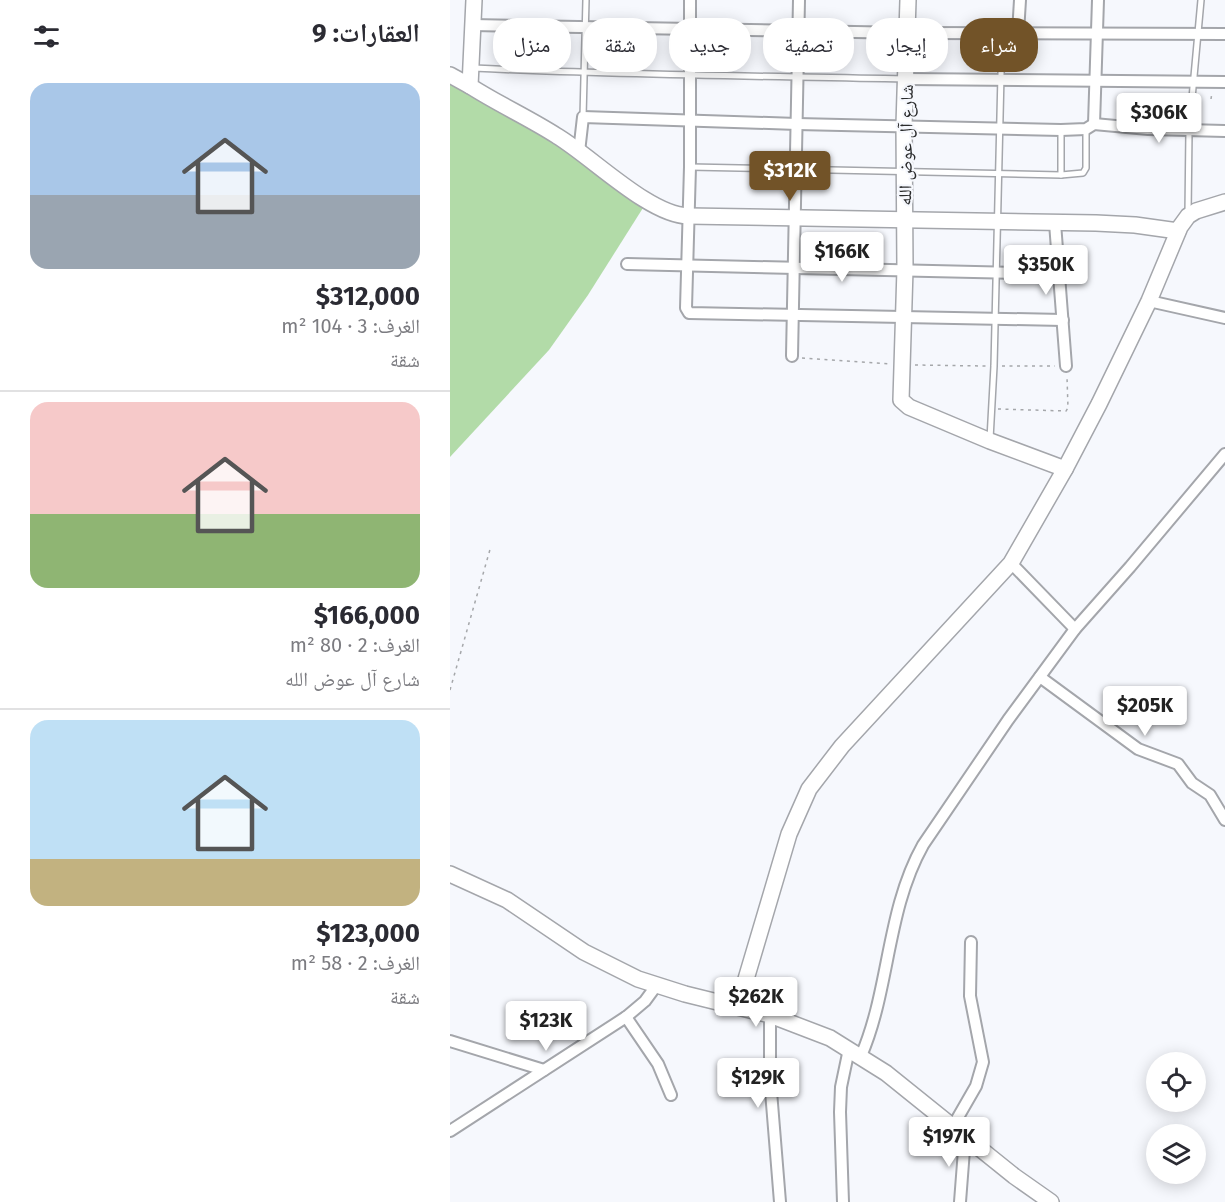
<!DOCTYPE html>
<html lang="ar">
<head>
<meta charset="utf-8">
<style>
  :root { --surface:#fff; --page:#f7f7f7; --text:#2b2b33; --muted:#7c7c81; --line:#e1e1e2; --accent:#725328 }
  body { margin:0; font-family:"Fira Sans","Noto Naskh Arabic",sans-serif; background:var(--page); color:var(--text); direction:rtl; height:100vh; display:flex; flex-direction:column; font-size:22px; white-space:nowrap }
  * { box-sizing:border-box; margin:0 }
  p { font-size:20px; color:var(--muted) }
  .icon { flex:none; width:33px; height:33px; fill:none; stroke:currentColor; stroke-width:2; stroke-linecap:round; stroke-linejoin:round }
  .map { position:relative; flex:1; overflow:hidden; direction:ltr }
  .panel { display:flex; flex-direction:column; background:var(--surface); width:450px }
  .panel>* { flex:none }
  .hud { position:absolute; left:18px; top:18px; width:570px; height:54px; direction:rtl; display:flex; gap:12px }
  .buttons { position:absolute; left:696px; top:1052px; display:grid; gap:12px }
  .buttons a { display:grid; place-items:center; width:60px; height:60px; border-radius:50%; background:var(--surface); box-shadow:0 3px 15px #0003; font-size:30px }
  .price { position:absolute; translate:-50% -51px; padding:0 14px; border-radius:6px; background:#fff; color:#222; font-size:20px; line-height:39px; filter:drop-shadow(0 2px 3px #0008) }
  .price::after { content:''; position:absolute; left:50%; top:36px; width:18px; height:14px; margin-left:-9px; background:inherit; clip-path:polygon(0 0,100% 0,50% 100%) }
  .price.active { background:var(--accent); color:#fff }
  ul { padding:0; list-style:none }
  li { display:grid; align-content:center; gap:12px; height:318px; padding:0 30px }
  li+li { border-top:2px solid var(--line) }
  li span { display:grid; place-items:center; height:186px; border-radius:18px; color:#555 }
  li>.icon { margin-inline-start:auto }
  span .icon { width:108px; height:108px; fill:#fffc; stroke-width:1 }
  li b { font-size:26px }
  h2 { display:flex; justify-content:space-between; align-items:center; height:72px; padding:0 30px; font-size:26px }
  .tag { padding:0 21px; border-radius:24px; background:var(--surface); box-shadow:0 3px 15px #0003; font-size:21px; line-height:54px }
  .tag.active { background:var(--accent); color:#fff }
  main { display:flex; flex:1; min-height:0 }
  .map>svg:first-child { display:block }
  .green { fill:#b2dba8 }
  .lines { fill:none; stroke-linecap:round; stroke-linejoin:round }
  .lane-casing { stroke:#a4a6ab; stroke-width:8 }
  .street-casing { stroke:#a4a6ab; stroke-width:14 }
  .secondary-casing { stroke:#a4a6ab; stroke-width:18 }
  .path { stroke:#a5a7aa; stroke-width:1.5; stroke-dasharray:3 4.5; stroke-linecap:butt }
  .lane { stroke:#fff; stroke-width:5 }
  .street { stroke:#fff; stroke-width:10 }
  .secondary { stroke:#fff; stroke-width:15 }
  .labels { text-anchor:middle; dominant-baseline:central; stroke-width:4.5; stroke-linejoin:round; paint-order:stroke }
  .street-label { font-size:18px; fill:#2a2b2c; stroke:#f6f8fd }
</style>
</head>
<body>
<main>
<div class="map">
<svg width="775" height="1202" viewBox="0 0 775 1202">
  <rect width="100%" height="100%" fill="#f6f8fd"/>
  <!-- green -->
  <path class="green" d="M0,76l198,124 -60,95 -39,55 -99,107z"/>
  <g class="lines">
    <!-- lane casing -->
    <g class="lane-casing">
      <g id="lane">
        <path d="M23,68c144,7 288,8 432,11"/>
        <path d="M133,117l3,-117"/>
        <path d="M611,130v45"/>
        <path d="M240,167l371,8 22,-2 3,-5v-39"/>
        <path d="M738,214l1,-83 12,-131"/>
        <path d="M540,439l4,-73 8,-333"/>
      </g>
    </g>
    <!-- street casing -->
    <g class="street-casing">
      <g id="street">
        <path d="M240,0v167l-4,141 3,5 374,7"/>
        <path d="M23,25l434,8 318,1"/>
        <path d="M568,33l2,-33"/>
        <path d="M456,79l319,3"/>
        <path d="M644,124l4,-124"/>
        <path d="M129,152l4,-35 214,7 264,6 25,-1 8,-5 54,5 77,2"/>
        <path d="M605,223l11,143"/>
        <path d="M177,264l432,10"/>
        <path d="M699,301l76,17"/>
        <path d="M342,356l7,-356"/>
        <path d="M561,563l64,66"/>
        <path d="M590,677l98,72 40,15 14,19 18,12 15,25"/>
        <path d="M320,1015v64l10,123"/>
        <path d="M176,1017l32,47 13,31"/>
        <path d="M0,1041l94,29"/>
        <path d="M411,1056c29,-67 25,-145 62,-211l85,-125 67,-91 55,-62 95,-113"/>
        <path d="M503,1126l23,-40 7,-24 -13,-66 1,-54"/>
        <path d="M0,1131l176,-114 19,-16 11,-15"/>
        <path d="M393,1202l-3,-90 1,-25 8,-38"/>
        <path d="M510,1202l5,-65"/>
      </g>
    </g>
    <!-- secondary casing -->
    <g class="secondary-casing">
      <g id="secondary">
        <path d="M24,0l-4,86c28,18 59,32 87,50 35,21 92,79 131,80l408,7 39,2 43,6"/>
        <path d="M458,0l-4,125 1,144 -4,131 8,7 81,34 75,28"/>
        <path d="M0,75l20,11"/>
        <path d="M0,874l57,26 77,52 54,27 47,15 85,21 60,23 56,35 128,103 37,26"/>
        <path d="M288,1006l51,-172 20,-45 33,-43 169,-183 54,-94 34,-65 50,-103 31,-74 8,-11 8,-5 29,-9"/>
      </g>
    </g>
    <!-- path -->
    <g class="path">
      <path d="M761,99l1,-7"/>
      <path d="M352,358l88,6"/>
      <path d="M465,365l71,1"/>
      <path d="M552,366h53"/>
      <path d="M548,409l68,2 2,-3 -1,-31"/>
      <path d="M0,690l41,-144"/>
    </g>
    <!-- lane -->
    <use href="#lane" class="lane"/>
    <!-- street -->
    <use href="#street" class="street"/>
    <!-- secondary -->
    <use href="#secondary" class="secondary"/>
  </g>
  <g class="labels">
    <!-- street labels -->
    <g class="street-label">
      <text transform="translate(456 145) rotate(-89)">شارع آل عوض الله</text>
    </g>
  </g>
</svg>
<div class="buttons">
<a><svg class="icon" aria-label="locate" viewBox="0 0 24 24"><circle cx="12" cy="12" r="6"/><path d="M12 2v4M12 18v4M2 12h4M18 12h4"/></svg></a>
<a><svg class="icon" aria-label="layers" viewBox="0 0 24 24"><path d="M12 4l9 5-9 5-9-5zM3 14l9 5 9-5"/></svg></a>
</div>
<b class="price" style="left:709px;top:144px">$306K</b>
<b class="price active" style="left:340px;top:202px">$312K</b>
<b class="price" style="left:392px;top:283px">$166K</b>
<b class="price" style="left:596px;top:296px">$350K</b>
<b class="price" style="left:695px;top:737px">$205K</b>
<b class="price" style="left:306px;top:1028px">$262K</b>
<b class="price" style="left:96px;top:1052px">$123K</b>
<b class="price" style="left:308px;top:1109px">$129K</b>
<b class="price" style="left:499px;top:1168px">$197K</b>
<div class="hud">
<a class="tag active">شراء</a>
<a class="tag">إيجار</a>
<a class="tag">تصفية</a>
<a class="tag">جديد</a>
<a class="tag">شقة</a>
<a class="tag">منزل</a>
</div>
</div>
<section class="panel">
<h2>العقارات: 9<svg class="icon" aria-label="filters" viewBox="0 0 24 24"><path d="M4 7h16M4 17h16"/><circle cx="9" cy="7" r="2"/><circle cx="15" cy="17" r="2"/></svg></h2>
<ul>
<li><span style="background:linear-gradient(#a9c7e8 60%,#9aa5b1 0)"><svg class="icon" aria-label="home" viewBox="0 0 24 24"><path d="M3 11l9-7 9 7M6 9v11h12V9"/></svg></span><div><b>$312,000</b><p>الغرف: 3 · 104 m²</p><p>شقة</p></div></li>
<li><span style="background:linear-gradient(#f6c9c9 60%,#8fb573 0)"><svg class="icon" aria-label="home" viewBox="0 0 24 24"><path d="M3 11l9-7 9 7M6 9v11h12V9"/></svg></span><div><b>$166,000</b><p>الغرف: 2 · 80 m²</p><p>شارع آل عوض الله</p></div></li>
<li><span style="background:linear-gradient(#bfe0f5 75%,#c2b280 0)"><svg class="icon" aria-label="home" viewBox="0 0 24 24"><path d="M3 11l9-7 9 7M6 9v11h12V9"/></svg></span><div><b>$123,000</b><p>الغرف: 2 · 58 m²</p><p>شقة</p></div></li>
</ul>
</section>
</main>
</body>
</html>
